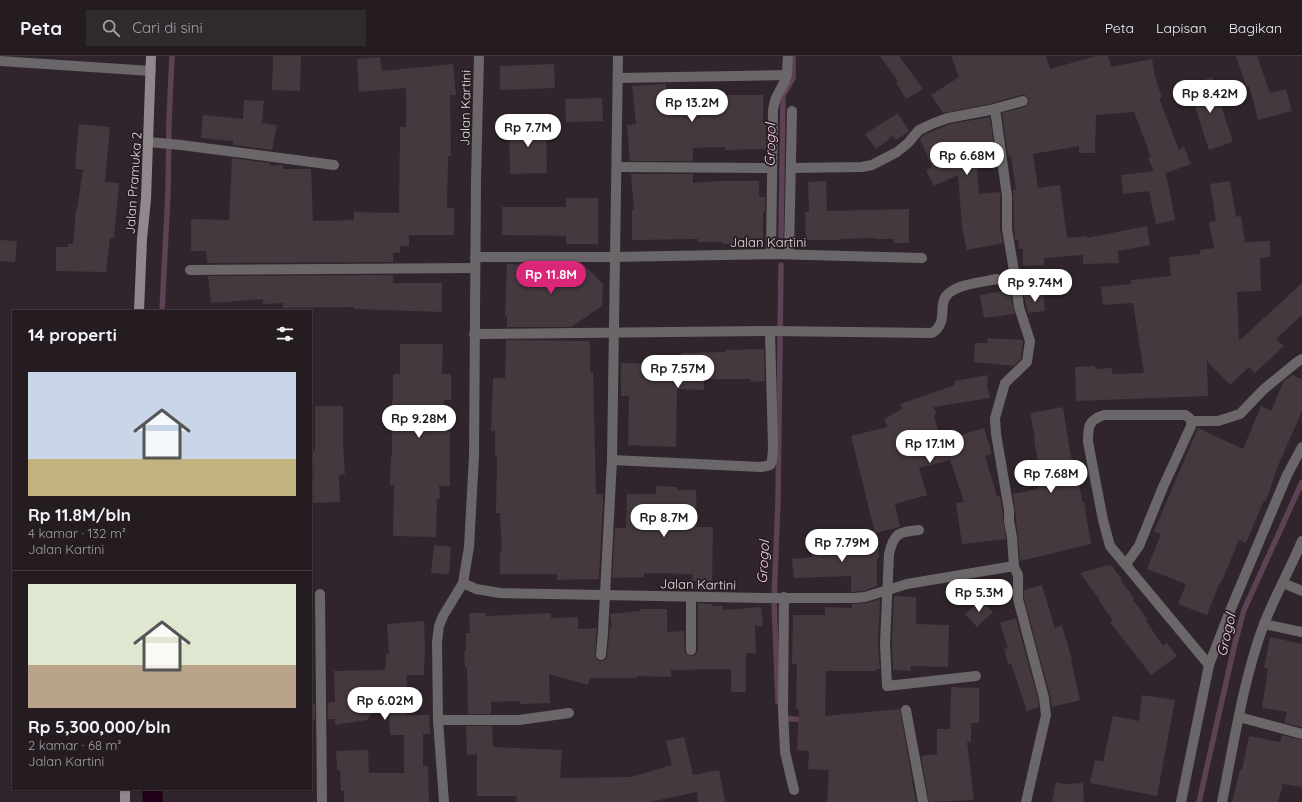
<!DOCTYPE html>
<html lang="id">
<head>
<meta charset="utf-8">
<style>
  :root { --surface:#241c21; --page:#30292e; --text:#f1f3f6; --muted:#a3a1a5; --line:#413a3f; --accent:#db2777 }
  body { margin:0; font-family:Quicksand,sans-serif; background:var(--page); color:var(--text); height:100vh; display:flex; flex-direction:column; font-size:15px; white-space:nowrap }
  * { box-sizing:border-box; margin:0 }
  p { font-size:13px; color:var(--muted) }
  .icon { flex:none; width:22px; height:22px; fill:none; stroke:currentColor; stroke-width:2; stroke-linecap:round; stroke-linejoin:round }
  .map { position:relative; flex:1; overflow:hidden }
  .panel { position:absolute; left:12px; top:254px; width:300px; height:480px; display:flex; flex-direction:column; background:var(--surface); border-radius:0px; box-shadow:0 1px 3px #0004,0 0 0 1px var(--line) }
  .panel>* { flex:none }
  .price { position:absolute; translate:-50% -34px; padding:0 9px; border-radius:14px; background:#fff; color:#222; font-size:13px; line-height:26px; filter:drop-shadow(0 1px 2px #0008) }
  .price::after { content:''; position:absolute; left:50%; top:24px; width:12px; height:9px; margin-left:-6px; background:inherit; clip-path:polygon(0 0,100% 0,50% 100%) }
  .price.active { background:var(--accent); color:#fff }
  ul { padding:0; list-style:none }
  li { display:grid; align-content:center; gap:8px; height:212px; padding:0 16px }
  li+li { border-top:1px solid var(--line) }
  li span { display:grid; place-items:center; height:124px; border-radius:0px; color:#555 }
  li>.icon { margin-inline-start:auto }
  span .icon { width:72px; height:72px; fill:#fffc; stroke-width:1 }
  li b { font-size:17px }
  h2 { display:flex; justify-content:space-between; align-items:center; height:48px; padding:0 16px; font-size:17px }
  header { display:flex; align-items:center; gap:24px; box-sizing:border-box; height:56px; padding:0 20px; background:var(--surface); border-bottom:1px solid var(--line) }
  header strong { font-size:19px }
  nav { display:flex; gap:22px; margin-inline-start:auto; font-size:14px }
  .search { width:280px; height:36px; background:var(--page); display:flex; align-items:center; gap:10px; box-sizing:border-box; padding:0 14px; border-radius:0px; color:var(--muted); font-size:15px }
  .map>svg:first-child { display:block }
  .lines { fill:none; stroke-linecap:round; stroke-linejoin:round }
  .stream { stroke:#5d4255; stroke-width:5.5 }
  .canal { stroke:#230019; stroke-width:20 }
  .building { fill:#453940 }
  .minor { stroke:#6b6669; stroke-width:10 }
  .secondary { stroke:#91888d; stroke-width:10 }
  .labels { text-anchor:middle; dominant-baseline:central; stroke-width:3.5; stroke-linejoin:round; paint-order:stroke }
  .street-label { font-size:13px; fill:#e5dde2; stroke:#261c22 }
  .water-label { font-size:14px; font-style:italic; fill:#f5d1e7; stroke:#261c22 }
</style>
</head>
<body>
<header>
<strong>Peta</strong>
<div class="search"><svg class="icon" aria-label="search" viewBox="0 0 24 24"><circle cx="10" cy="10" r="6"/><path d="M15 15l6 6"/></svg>Cari di sini</div>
<nav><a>Peta</a><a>Lapisan</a><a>Bagikan</a></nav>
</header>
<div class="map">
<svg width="1302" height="746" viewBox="0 0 1302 746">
  <rect width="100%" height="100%" fill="#30252c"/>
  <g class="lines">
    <!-- stream -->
    <g class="stream">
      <path d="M781,181l2,-142 10,-17v-22"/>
      <path d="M162,255l6,-118 1,-72 3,-65"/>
      <path d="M778,646l-4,-102 4,-100 3,-235"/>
      <path d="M782,662l23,2"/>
      <path d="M1199,746l36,-159 9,-33 58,-128"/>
    </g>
    <!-- canal -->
    <path class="canal" d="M152,733l1,13"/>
  </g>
  <!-- building -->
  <g class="building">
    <path d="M273,0h28l-1,35 -28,-1z"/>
    <path d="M880,0h19l24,33 -17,10 -10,-17 2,-1z"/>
    <path d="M951,0h95l4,13 46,-13h12l3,11 41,-8 3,17 7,22h-3l20,52 5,-3 7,17 -25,9 9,47 -19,4 -7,-33 -26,3 -2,-19 33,-4 -6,-13 3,-1 -17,-45 -38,3 -1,38h-16v-7l-46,8 5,34 22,-3 7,53 20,-2v2l60,-12 3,19 -32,6 1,12 -36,1v-9l-39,3v7l-21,1v-17h-4l-1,-9h-3l-1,-12 -1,-38h3l-5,-34 -3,1 -6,-44 23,-6 4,-4v-4l-4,-4h-4l-32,9 -46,9 -12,-18 28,-18z"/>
    <path d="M1236,0h21l13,37 16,-4 6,22 -34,9 -9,-35 -3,1z"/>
    <path d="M380,1l2,14 71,-7 3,31h-6l1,61h-3l-1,52h7v27h-45v11h-9v7h-7v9l-186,1 -1,-12h-15v-32l38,1 3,-62 38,5v3l13,-1v4h28l2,52 41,-1v-8l45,1 1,-86h6v-39l-47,4 -2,-33z"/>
    <path d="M554,8l1,24 -55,2v-24z"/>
    <path d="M1212,21l21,65 -24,8 -21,-65z"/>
    <path d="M666,28v6h23v2h22v3h52v28h3v26l-41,1v-3l-32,1v13h-63l-3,-36 9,-1 -4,-38z"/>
    <path d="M602,42l1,23 -37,1 -1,-23z"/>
    <path d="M244,44l20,1 -2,22 15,2 -5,25 -39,-5v-4l-32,-3 2,-23 40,4z"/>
    <path d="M898,57l11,18 -13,9 -3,-4 -17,13 -11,-15z"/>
    <path d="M990,61l6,44 -19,7 2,26 21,-2v37l3,14 -36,7 -5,-23 -4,-52 -24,11 -8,-16 6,-3 -12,-28 3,-4 27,-11z"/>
    <path d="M546,65l1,52 -37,1 -1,-52z"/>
    <path d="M79,68l31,3 -5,55 14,1 -5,55h-4l-4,34 -50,-1v-24h12v-3h5l3,-34h1l6,-41h-8z"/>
    <path d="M631,118h62v9l23,-2h43v16h6v15h-2v30h-25v2h-16v-2h-24v-3l-66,1v-30h2z"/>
    <path d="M826,125l1,30 82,-2v34h-15v-4h-20v-1l-34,1v1h-34l-1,-28h4l-1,-30z"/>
    <path d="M1230,125l6,36 5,-1 4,26 25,-1v16l-10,1 1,33 -24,1 2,49 63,-58v32l-26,24 8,7 -29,27 -6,-6 -19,18 -23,-24 1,35 -132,5 -1,-34 20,-1v3l17,-1v6l32,-1 -11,-70 -30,2 -2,-18 30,-3v-4l40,-4 -2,-19 31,-3v-4l14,-2 -5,-26 7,-1 -6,-37z"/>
    <path d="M566,142h32v46h-32v-8l-64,-1v-28h64z"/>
    <path d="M0,184l17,1 -2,21 -15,-1z"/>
    <path d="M507,208l59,3v-3h17l20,20 -1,22 -31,21h-64v-11h-2z"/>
    <path d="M393,219v8h49v29l-88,-3v-2l-71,1v-5l-20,1v-5l-52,4 -3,-27z"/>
    <path d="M1009,234l6,24 -31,4 -4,-23z"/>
    <path d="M1043,237l2,18 -17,2 -4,-18z"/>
    <path d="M987,282l36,2 -2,19 -7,7 -40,-4 1,-19h13z"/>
    <path d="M506,284l84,1v31h3l3,122h7v8l-4,77 -42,1v-6h-57v-23h2l-2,-38h-4l1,-57h-2v-25h-4l2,-53h12z"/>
    <path d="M400,288h43l-1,30h9v26h-7v31h6v55h-11l1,13h-3l-1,38 -43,-1 1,-51h-4l1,-29h1v-56h1v-26h7z"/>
    <path d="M764,293l1,32 -14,1v-3h-47v11l-27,-1 -1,58 -48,-2 1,-49h-8v-33l60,1v-11l44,-1v-2z"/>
    <path d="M988,319l-1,11 3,12 -57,9 4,7 -3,1 7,26 43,-13 8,26 -7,2 12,40h3l6,43 -44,5 -6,-41 8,-1 -14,-42 -31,8 8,27 -32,9 5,23 -25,6 -24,-97 37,-9 -4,-8 18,-10 -2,-5 55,-19v-4z"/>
    <path d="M1292,319l10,4v32l-25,57 -11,33 -2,-1 -18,43 -7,-3 -18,43 -1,-1 -13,33 -29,-11 8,-20 -39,-15 14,-35 -7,-3 44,-103 45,21 18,-43 10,5 13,-30z"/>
    <path d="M315,350h28v38l2,30 -6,1 1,27 -29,1v-24h3l-2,-28h3z"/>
    <path d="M1063,351l8,51 1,-1 5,25h2l3,20h2l7,42 -71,17 -2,-24 -5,-43 25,-5v-2h2l-4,-24h2l-4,-25h1l-5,-25z"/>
    <path d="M656,430l21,1v3h19l1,37h16l-1,63h-16v-9h-4l1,-7 -49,-1v4l-32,1 3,-50h11l1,-34h29z"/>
    <path d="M878,483l1,19h-2v28l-13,5 -13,1v-16l-57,2 -2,-19 20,-2 -1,-12 21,-1v-3z"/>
    <path d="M434,489l17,2 -2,27 -18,-1z"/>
    <path d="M1108,509l1,1 2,-1 11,14 -1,1 13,18 -1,2 15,20 -2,1 17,25 4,-3 10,13 -26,19 -41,-53 3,-2 -14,-19 1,-1 -20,-27z"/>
    <path d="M1042,529l13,43 7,-3 10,35h-1l9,40 -28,7 -2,-11 -26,-98v-8z"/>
    <path d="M894,540l22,1v27l33,1 -1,42 -37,-1v5l-18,-1 -1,-26z"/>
    <path d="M880,543l-2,45 2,25h-4v2h-50l-1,45 75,-7 16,93h-89l2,-32 -21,-1 1,-18 -12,-1 2,-41h-3l1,-45h-5l1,-49h32v-8l27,1v-4l14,-1z"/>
    <path d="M981,544l12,12 -16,15 -12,-13z"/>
    <path d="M698,547l14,1v2h11v4l38,-3 2,19h-8l1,27h-10v39h-15v-23l-60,1v7l-34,-1v2h-47l-2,7 -39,-11 1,29 -30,1v-3l-29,1v12h-23l-1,-47h-2l-1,-16h2v-18h4l-1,-20h17v3l65,-3v5l27,-1v12l19,-1 -2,27 2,5 4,1 5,-2 1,-3 3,-29h2l-2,-13 30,-3v-2h27v23l17,-1 1,22 6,3 4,-1 3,-5z"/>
    <path d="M1016,562l22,81 1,8 -12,4 -16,-48 -3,1 -4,-15 4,-1 -8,-25z"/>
    <path d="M424,565l1,25 -1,29h-17l-1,40h23l1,19h-7v32h5l1,36h-85v-11h-3l-1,-21h-3l-1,-19 32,-1 1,23h35v-38h-14l-2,-48 -21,33 -32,5v-6h-7v-16l7,-1 -1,-31 51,-1 1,-16h3l-2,-30z"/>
    <path d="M1270,581l32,7v83l-18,-4 3,-11 -25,-4 6,-39 -4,-1z"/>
    <path d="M951,631l28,1v35h-8v19h-4l7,58 -45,2 -8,-46 16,-2v-25h13z"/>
    <path d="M1142,639l33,5 -18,96 -67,-13 5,-23 8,2 10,-46 26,5z"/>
    <rect x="311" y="648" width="4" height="16"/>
    <path d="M466,670h26l1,21 69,3 -2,28 71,-1 41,-12 -6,-24 18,-4 9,38 26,-5 6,32h-27l-1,-10 -47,10h-134l1,-6h-40v-42l-10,1z"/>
    <path d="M1282,679l20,5v47l-19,-3 -5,18h-46l8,-32h2l7,-34 31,6z"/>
    <path d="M1056,726l8,2 19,-1 1,19h-32z"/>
  </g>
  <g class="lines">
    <!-- minor -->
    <g class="minor">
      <path d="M0,5l151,10"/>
      <path d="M618,22l169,-3"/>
      <path d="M995,53l12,87v33l8,48 4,30 11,34 -3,21 -22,21 -10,35 1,16 13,76v11l3,16 2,30"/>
      <path d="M149,86l32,3 153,20"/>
      <path d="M617,111l155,1"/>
      <path d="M791,112l71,-1 10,-2 25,-13 11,-9 11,-13 15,-7 14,-5 42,-8 33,-9"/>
      <path d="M771,198l2,-144c2,-14 6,-17 12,-29 3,-8 2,-17 3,-25"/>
      <path d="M789,198l3,-143"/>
      <path d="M475,201h139l157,-3 151,4"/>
      <path d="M190,214l285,-2"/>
      <path d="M474,278l296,-3 162,2c18,-11 4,-30 17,-40 11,-9 34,-11 48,-14"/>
      <path d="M1192,365h26l22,-7 24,-25 33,-27 5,-3"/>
      <path d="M612,404l149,7 9,-2 2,-4 1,-13 -3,-117"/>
      <path d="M919,474c-21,2 -25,3 -30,24l-4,90 2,42 89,-10"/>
      <path d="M1126,508l13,-18 24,-59 28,-61c1,-6 -1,-9 -6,-11h-81c-16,5 -16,12 -16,27l15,78 7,26 99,119"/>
      <path d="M463,527l13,6 24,4 265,5h89l11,-1 42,-13 101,-17h6l4,8v24l4,15 22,84 2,17 -20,87"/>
      <path d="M1283,527l19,8"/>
      <path d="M320,538l2,208"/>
      <path d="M784,541l-1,113 2,42 9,38"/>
      <path d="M1264,568l38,8"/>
      <path d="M691,594v-53"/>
      <path d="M601,599l2,-23 9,-172 6,-404"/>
      <path d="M906,654l17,92"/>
      <path d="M1239,661l63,17"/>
      <path d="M438,664h81l50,-7"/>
      <path d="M444,746l-6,-82 -1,-78 2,-16 4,-10 20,-33 6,-36 5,-91 2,-276 3,-124"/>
      <path d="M1181,746l28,-137 21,-54 57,-136 15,-28"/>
      <path d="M1222,746c12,-59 21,-122 42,-178 11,-28 26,-55 38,-83"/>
    </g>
    <!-- secondary -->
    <g class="secondary">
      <path d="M139,255l3,-72 4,-40 5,-143"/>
      <path d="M125,746v-13"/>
    </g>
  </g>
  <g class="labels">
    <!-- street labels -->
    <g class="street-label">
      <text transform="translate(465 52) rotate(-89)">Jalan Kartini</text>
      <text transform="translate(133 127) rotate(-86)">Jalan Pramuka 2</text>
      <text x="768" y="186">Jalan Kartini</text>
      <text transform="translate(698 528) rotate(1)">Jalan Kartini</text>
    </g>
    <!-- water labels -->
    <g class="water-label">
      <text transform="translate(770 89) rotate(-89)">Grogol</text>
      <text transform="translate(763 506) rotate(-87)">Grogol</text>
      <text transform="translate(1226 579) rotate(-77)">Grogol</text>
    </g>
  </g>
</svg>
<b class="price" style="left:1210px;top:58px">Rp 8.42M</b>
<b class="price" style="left:692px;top:67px">Rp 13.2M</b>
<b class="price" style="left:528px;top:92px">Rp 7.7M</b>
<b class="price" style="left:967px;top:120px">Rp 6.68M</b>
<b class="price active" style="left:551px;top:239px">Rp 11.8M</b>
<b class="price" style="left:1035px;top:247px">Rp 9.74M</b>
<b class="price" style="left:678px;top:333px">Rp 7.57M</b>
<b class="price" style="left:419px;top:383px">Rp 9.28M</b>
<b class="price" style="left:930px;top:408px">Rp 17.1M</b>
<b class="price" style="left:1051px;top:438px">Rp 7.68M</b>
<b class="price" style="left:664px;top:482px">Rp 8.7M</b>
<b class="price" style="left:842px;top:507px">Rp 7.79M</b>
<b class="price" style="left:979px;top:557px">Rp 5.3M</b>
<b class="price" style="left:385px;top:665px">Rp 6.02M</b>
<section class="panel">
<h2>14 properti<svg class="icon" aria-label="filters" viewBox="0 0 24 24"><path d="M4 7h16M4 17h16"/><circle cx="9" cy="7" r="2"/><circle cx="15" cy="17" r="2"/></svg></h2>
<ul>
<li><span style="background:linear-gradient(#c9d6e8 70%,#c2b280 0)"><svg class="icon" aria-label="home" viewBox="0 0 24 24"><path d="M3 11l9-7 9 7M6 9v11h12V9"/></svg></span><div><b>Rp 11.8M/bln</b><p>4 kamar · 132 m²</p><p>Jalan Kartini</p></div></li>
<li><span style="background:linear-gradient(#dfe7d0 65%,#b9a48a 0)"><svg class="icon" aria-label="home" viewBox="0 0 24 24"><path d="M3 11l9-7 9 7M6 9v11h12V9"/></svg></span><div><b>Rp 5,300,000/bln</b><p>2 kamar · 68 m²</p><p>Jalan Kartini</p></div></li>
</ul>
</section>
</div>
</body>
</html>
